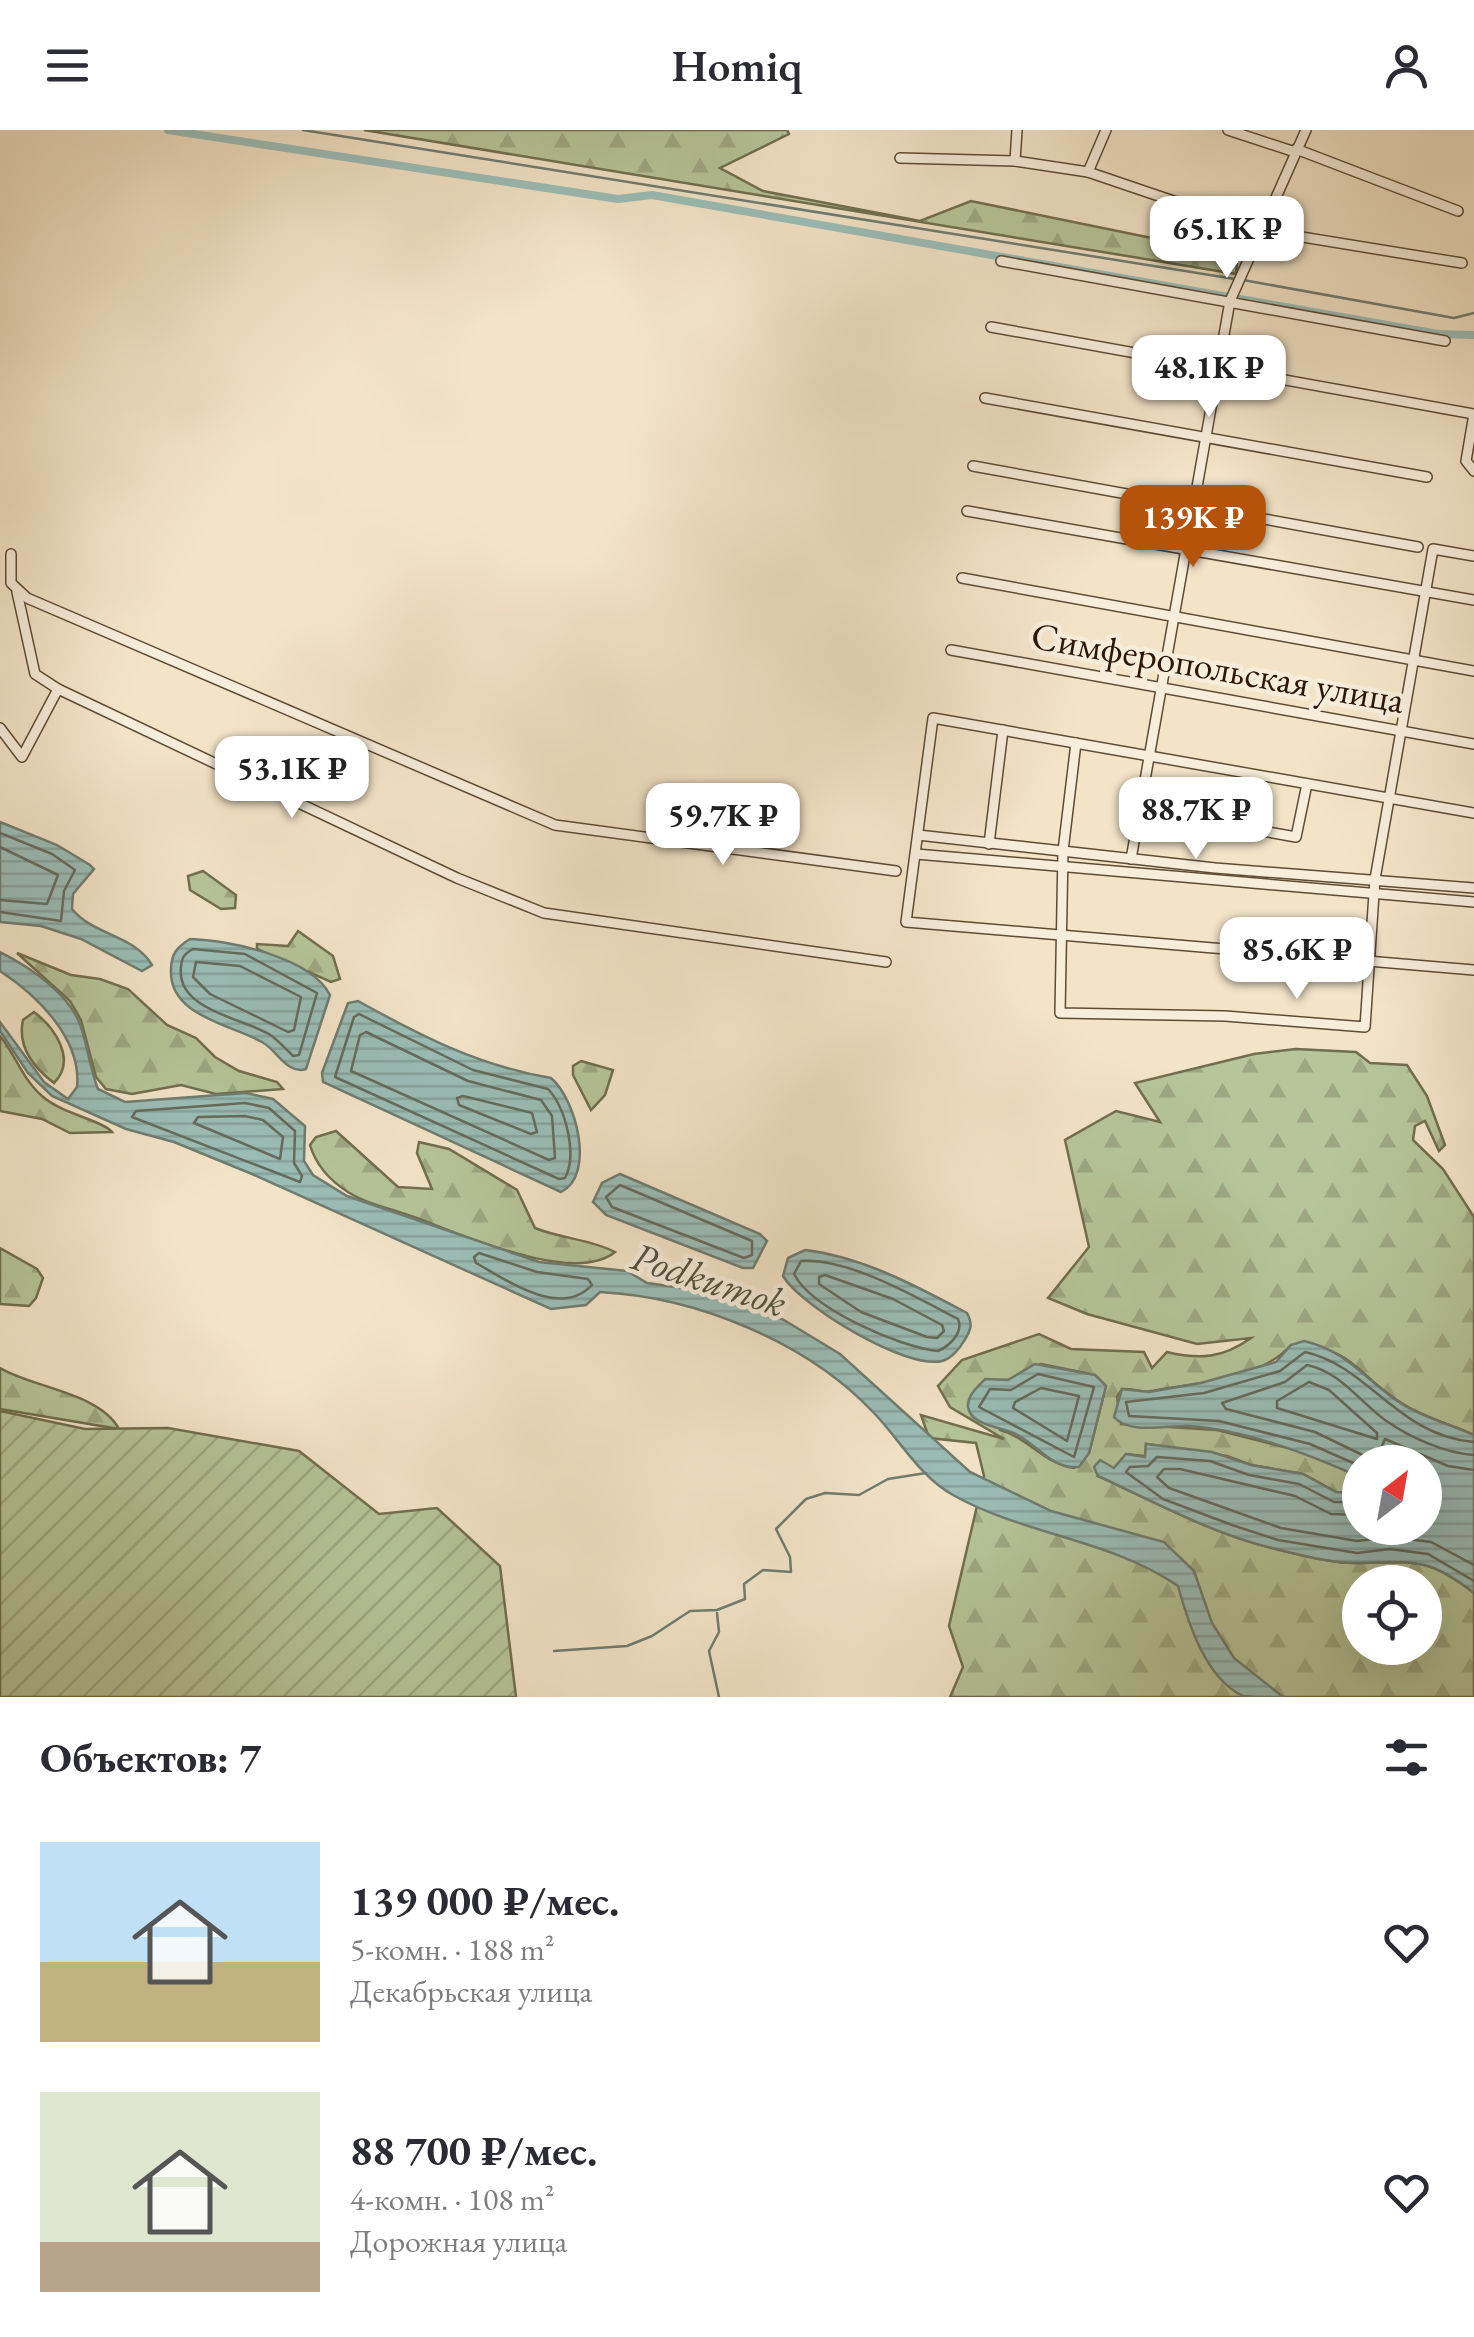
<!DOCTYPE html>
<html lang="ru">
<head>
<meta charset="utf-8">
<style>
  :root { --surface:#fff; --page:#f2f2f3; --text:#2b2b33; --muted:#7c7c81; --accent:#b45309 }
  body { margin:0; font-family:"EB Garamond",serif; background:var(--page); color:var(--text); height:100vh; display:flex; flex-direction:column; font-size:38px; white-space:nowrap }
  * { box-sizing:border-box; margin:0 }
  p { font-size:32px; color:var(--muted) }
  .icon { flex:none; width:55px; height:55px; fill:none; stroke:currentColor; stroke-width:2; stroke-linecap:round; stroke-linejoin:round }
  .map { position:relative; height:1567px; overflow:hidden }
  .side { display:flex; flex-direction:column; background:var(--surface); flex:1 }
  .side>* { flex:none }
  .needle { width:65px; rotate:31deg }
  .tools { position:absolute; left:1342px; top:1315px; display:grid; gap:20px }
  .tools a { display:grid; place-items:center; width:100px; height:100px; border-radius:50%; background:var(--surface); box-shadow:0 10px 40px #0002; font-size:50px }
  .price { position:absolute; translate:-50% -85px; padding:0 22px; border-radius:20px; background:#fff; color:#222; font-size:32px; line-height:65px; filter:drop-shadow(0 2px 5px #0008) }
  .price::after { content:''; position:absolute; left:50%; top:60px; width:30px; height:22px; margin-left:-15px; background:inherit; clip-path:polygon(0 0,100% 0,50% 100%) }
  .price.on { background:var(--accent); color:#fff }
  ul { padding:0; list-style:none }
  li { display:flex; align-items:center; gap:30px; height:250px; padding:0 40px }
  li span { display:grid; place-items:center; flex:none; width:280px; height:200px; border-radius:0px; color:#555 }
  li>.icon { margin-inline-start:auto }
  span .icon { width:120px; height:120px; fill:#fffc; stroke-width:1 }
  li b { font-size:42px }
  h2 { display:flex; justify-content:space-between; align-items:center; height:120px; padding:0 40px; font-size:42px }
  header { display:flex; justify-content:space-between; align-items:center; height:130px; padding:0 40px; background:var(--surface); font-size:45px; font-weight:600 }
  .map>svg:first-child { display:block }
  .forest { fill:url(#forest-firs); stroke:#716e4e; stroke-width:2.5; fill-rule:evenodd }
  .garden { fill:url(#garden-furrows); stroke:#716e4e; stroke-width:2.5 }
  .water { fill:url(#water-rules); stroke:#6f7c70; stroke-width:2.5 }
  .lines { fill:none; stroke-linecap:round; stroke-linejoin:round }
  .shore { stroke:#646b5e; stroke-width:2.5 }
  .stream { stroke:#6f7c70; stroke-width:2.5 }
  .canal { stroke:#9bbeb8; stroke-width:8 }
  .minor-casing { stroke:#5e4b34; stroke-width:12 }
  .minor { stroke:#f7eddb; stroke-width:9 }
  .labels { text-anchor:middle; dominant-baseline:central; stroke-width:9; stroke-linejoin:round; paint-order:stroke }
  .street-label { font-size:38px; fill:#2c1803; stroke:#f7eddb }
  .water-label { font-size:40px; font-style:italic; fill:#535242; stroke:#f7eddb }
</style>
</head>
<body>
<header><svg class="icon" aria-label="menu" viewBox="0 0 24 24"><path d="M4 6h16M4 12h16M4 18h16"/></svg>Homiq<svg class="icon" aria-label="person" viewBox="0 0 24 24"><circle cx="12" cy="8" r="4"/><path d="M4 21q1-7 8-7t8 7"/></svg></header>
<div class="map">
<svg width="1474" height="1567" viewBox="0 0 1474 1567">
  <defs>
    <pattern id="forest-firs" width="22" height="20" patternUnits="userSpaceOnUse" patternTransform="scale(2.5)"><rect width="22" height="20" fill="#b6c59a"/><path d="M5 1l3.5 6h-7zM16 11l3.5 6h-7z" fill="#9da883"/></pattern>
    <pattern id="garden-furrows" width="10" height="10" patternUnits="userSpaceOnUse" patternTransform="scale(2.5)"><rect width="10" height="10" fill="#b6c59a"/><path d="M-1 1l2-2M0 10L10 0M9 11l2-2" fill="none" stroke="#9da883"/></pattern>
    <pattern id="water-rules" width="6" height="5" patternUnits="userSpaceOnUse" patternTransform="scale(2.5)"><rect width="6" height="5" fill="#9bbeb8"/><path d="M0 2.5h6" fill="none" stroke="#86a39d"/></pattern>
  </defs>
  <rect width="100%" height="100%" fill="#f3e4c8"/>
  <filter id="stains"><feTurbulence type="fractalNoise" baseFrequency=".002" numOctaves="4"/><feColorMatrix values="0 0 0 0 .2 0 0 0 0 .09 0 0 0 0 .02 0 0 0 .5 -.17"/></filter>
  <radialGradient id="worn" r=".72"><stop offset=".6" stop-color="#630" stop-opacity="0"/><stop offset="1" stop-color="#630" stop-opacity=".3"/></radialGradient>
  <!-- forest -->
  <g class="forest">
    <path d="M364,0h423l2,4 -69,34 43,23 157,30 51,-20 249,51 17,12 -1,10z"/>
    <path d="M203,741l33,24 -1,13 -14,1 -31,-19 -2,-14z"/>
    <path d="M298,801l35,25 7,23 -9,3 -74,-33v-5l31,2z"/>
    <path d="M17,823l54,22 29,4 28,10 39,36 29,13 19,19 24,14 38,11 6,7 -67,5 -35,-9 -49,9 -26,-5 -10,-12 -15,-57 -11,-19z"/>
    <path d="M34,882c21,16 43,48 20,71 -21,-16 -37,-36 -31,-63z"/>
    <path d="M0,906c15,18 23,44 42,60 18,17 62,25 70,36l-42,1 -28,-14 -42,-8z"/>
    <path d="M1296,919l60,3 14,11 37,2 20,31 18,49 -6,6 -14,-30 -10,5 -2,14 30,29 31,48v218c-23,-11 -49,-17 -71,-31 -50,-30 -45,-57 -112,-59 -32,36 -94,37 -139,46 -9,2 -20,-3 -30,-2l-5,8 4,27 96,6 90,23 53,24 -3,16 -21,-1 -33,-18 -52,-9 -24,-9 -81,-12 -1,12 -19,-2 -12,14 -16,8c57,26 114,58 178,73 25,6 58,15 83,14 55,-1 69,-6 115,30v104h-524l13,-30 -14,-41 35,-150 -8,-33 -47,-5 -8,-23 83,24 -54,-32 -12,-21 24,-26 77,-26 32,15 73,3 8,16 15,-16c33,8 56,6 84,-14l-54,6 -110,-30 -39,-16 41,-51 -24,-107 51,-29 44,11 -25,-39 119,-29zM1041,1234l54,11 11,11 -17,67 -15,15c-30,-4 -46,-31 -74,-38l-26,-39 11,-11h23zM1360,1452h65v66h-65z"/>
    <path d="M581,931l32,9 -8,25 -14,15 -18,-35v-9z"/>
    <path d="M336,1001l62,56 34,2 -15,-36 2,-11 30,7 68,41 18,38c27,11 55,11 80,24 -42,34 -156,-19 -201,-35 -21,-8 -48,-13 -66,-25 -19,-12 -32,-27 -38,-47l6,-8z"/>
    <path d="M0,1118l37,21 6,9 -7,20 -7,8 -29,-2z"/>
    <path d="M0,1238c34,20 100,25 119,61l-119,-20z"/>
  </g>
  <!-- garden -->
  <path class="garden" d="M0,1281l85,18 83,-1 131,23 80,63 58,-6 63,58 16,131h-516z"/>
  <!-- water -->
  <g class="water">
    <path d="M0,692l57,23 33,20 4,4 -21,25 -1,15c22,27 61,25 80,56l-10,6 -61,-32 -40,-13 -41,-4z"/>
    <path d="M190,809c38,1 121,18 140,56l-24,74c-19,6 -29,-19 -44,-27 -32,-18 -93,-26 -91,-72 0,-16 6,-23 19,-31z"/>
    <path d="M0,822c30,15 70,42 81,75 7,21 9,42 17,62l27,13 121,-9 27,6 32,27 -1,35 9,14 34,21 192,66 88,9 20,12 80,11 57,26 56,34 130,118 81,39 113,31 30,29 18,52 22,35 49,39c-12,0 -30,0 -40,-1 -38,-18 -55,-74 -65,-110 -68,-47 -154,-51 -225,-91 -33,-18 -53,-55 -79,-82 -67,-71 -177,-116 -274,-121l-14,13 -35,4 -299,-135 -78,-32 -48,-13 -74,-33 -24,-23 -28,-42v-9l44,60 24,17 9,-12c5,-48 -40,-92 -77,-116z"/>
    <path d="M358,871c63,35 121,65 193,77 25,21 45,97 10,114l-238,-110 -1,-9 26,-70z"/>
    <path d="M620,1044l140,60 7,7 -14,27h-10l-137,-53 -13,-13 9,-19z"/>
    <path d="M805,1120c58,7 111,36 162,63 6,11 4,17 -3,28 -4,7 -13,18 -22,20 -36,9 -141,-55 -159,-85l5,-18z"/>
    <path d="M1304,1211c44,10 62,40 98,63 22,14 48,20 72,31v158c-46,-36 -60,-31 -115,-30 -25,1 -58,-8 -83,-14 -64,-15 -121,-47 -178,-73l-4,-9 6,-7 14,8 12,-14 19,3 1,-13 66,8 39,13 52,9 33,18 21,1 3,-4v39h65v-66h-65v15c-52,-23 -114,-47 -171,-51 -23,-1 -59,9 -75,-9l8,-28 27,3 52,-9 75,-21 15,-17z"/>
    <path d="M1035,1234l60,11 11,11 -17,67 -10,14c-28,2 -41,-22 -63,-33 -14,-7 -45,-8 -48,-27 -1,-12 10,-20 17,-28l23,1z"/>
  </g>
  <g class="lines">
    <!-- shore -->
    <g class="shore">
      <path d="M0,703l52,21 23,16 -11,21 -3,30 -61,-9"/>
      <path d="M0,717l58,28 -11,29 -47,-4"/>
      <path d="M193,819l52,5 72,39 -18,62 -6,1c-8,-8 -15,-16 -24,-22 -27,-16 -93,-24 -88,-67 1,-10 3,-13 12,-18z"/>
      <path d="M196,832l44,4 61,31 -7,33 -6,2 -78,-38 -17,-17z"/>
      <path d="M359,884l114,56 75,19c17,18 30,65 17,89l-6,1 -224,-102 19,-60z"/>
      <path d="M366,902l102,49 73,19 11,16 3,42 -6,2 -198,-89 9,-36z"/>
      <path d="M463,966l69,17 5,19 -6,2 -72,-29 -2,-7z"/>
      <path d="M245,973l24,5 26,23 -1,32 8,13 -2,6 -168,-65 4,-6z"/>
      <path d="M245,986l18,4 20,17 -3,22 -86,-36 4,-6z"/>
      <path d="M620,1055l132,56v14l-8,3 -132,-51 -6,-10z"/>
      <path d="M479,1123l58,19 51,7 4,6c-32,34 -85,-5 -116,-22l-2,-6z"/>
      <path d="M801,1131c46,-4 117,37 157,58 6,14 -9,27 -20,32 -39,-4 -126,-42 -144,-77z"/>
      <path d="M825,1145l68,24 49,26 2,6 -7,7 -10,-1 -66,-25 -42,-28v-7z"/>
      <path d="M1038,1244l56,13 -20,70 -95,-50 11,-18 21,1z"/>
      <path d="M1309,1252l20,8 48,43v6l-100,-31v-7z"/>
      <path d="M1041,1258l38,8 -12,45 -54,-33 2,-6z"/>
      <path d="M1377,1332l-62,-30 -89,-23 -4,-6 63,-21 22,-17c33,7 51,35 78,55 24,17 59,33 89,35"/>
      <path d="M1394,1332l-12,-16 3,-7 63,27 26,4"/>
      <path d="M1360,1336l-50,-22 -91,-23 -90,-5 -3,-14 78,-9 76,-22 25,-19c64,14 93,84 169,90"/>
      <path d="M1360,1372h-26l-35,-18 -50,-9 -39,-14 -53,-4 -9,9 -18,1 -4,5 37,27 69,26 46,15 79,13 33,-4 38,5 46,27"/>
      <path d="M1360,1385l-29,-1 -36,-18 -115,-27h-16l-7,8 12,11 112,40 76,13 33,-4 41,5 43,23"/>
    </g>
    <!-- stream -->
    <g class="stream">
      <path d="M303,0l932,149"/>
      <path d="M1243,150l211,38 20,-5"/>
      <path d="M717,1483l2,19 -10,19 10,46"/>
      <path d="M554,1521l73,-5 25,-10 38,-25 27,-1 28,-11 -1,-15 19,-14 28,2 -1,-15 -14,-28 30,-30 19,-6 34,2 29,-16 38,-6"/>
    </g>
    <!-- canal -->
    <path class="canal" d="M168,0l450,69 34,-4 786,139 36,1"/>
    <!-- minor casing -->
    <g class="minor-casing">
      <g id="minor">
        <path d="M1228,0l67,22"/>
        <path d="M1296,19l162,62"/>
        <path d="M900,28l115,3 73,11 171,58 203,33"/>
        <path d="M1015,31l2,-31"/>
        <path d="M1088,42l18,-42"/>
        <path d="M1001,131l444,80"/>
        <path d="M991,197l483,87 -8,47 8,10"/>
        <path d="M985,268l442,79"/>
        <path d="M973,336l445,81"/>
        <path d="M967,381l507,89"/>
        <path d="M11,424v29l16,15 528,227 341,46"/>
        <path d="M962,448l512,93"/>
        <path d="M17,462l18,82 23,15 399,189 87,35 342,49"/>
        <path d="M951,520l523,94"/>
        <path d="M0,598l22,29 36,-68"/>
        <path d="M1076,613l-13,108 -3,162 165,3 140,11 10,-148 58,-330 41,7"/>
        <path d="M1138,679l158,28 11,-53"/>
        <path d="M1474,683l-541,-95 -27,204 568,48"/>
        <path d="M918,705l297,33 259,20"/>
        <path d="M989,714l14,-114"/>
        <path d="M916,724l558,48"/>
        <path d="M1131,729l99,-558 76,-171"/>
      </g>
    </g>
    <!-- minor -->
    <use href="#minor" class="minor"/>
  </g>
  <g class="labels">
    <!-- street labels -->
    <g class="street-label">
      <text transform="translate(1218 537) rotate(10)">Симферопольская улица</text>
    </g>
    <!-- water labels -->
    <g class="water-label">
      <text transform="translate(709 1149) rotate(18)">Podkumok</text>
    </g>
  </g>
  <rect width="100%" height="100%" filter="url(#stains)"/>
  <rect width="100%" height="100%" fill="url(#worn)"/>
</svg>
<div class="tools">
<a><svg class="needle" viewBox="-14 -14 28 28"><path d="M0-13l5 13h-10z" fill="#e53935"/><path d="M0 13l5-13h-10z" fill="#7c7c81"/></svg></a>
<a><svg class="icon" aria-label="locate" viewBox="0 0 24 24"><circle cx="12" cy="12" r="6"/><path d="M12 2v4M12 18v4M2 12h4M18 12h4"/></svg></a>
</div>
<b class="price" style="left:1227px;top:151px">65.1K ₽</b>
<b class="price" style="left:1209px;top:290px">48.1K ₽</b>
<b class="price on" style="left:1193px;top:440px">139K ₽</b>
<b class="price" style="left:292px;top:691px">53.1K ₽</b>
<b class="price" style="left:1196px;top:732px">88.7K ₽</b>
<b class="price" style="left:723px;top:738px">59.7K ₽</b>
<b class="price" style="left:1297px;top:872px">85.6K ₽</b>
</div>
<section class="side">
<h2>Объектов: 7<svg class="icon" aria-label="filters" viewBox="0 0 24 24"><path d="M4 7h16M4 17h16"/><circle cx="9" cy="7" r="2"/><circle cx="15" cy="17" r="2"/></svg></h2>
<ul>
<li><span style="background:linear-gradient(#bfe0f5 60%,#c2b280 0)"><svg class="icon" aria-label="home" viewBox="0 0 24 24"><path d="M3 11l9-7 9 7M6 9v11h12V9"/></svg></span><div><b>139 000 ₽/мес.</b><p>5-комн. · 188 m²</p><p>Декабрьская улица</p></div><svg class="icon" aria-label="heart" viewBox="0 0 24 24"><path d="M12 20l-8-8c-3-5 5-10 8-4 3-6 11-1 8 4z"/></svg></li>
<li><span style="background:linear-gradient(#dfe7d0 75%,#b9a48a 0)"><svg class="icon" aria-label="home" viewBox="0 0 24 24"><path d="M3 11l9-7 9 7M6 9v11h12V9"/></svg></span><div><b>88 700 ₽/мес.</b><p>4-комн. · 108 m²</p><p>Дорожная улица</p></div><svg class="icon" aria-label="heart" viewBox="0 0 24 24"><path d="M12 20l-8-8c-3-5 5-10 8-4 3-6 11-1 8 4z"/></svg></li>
</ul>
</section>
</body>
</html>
